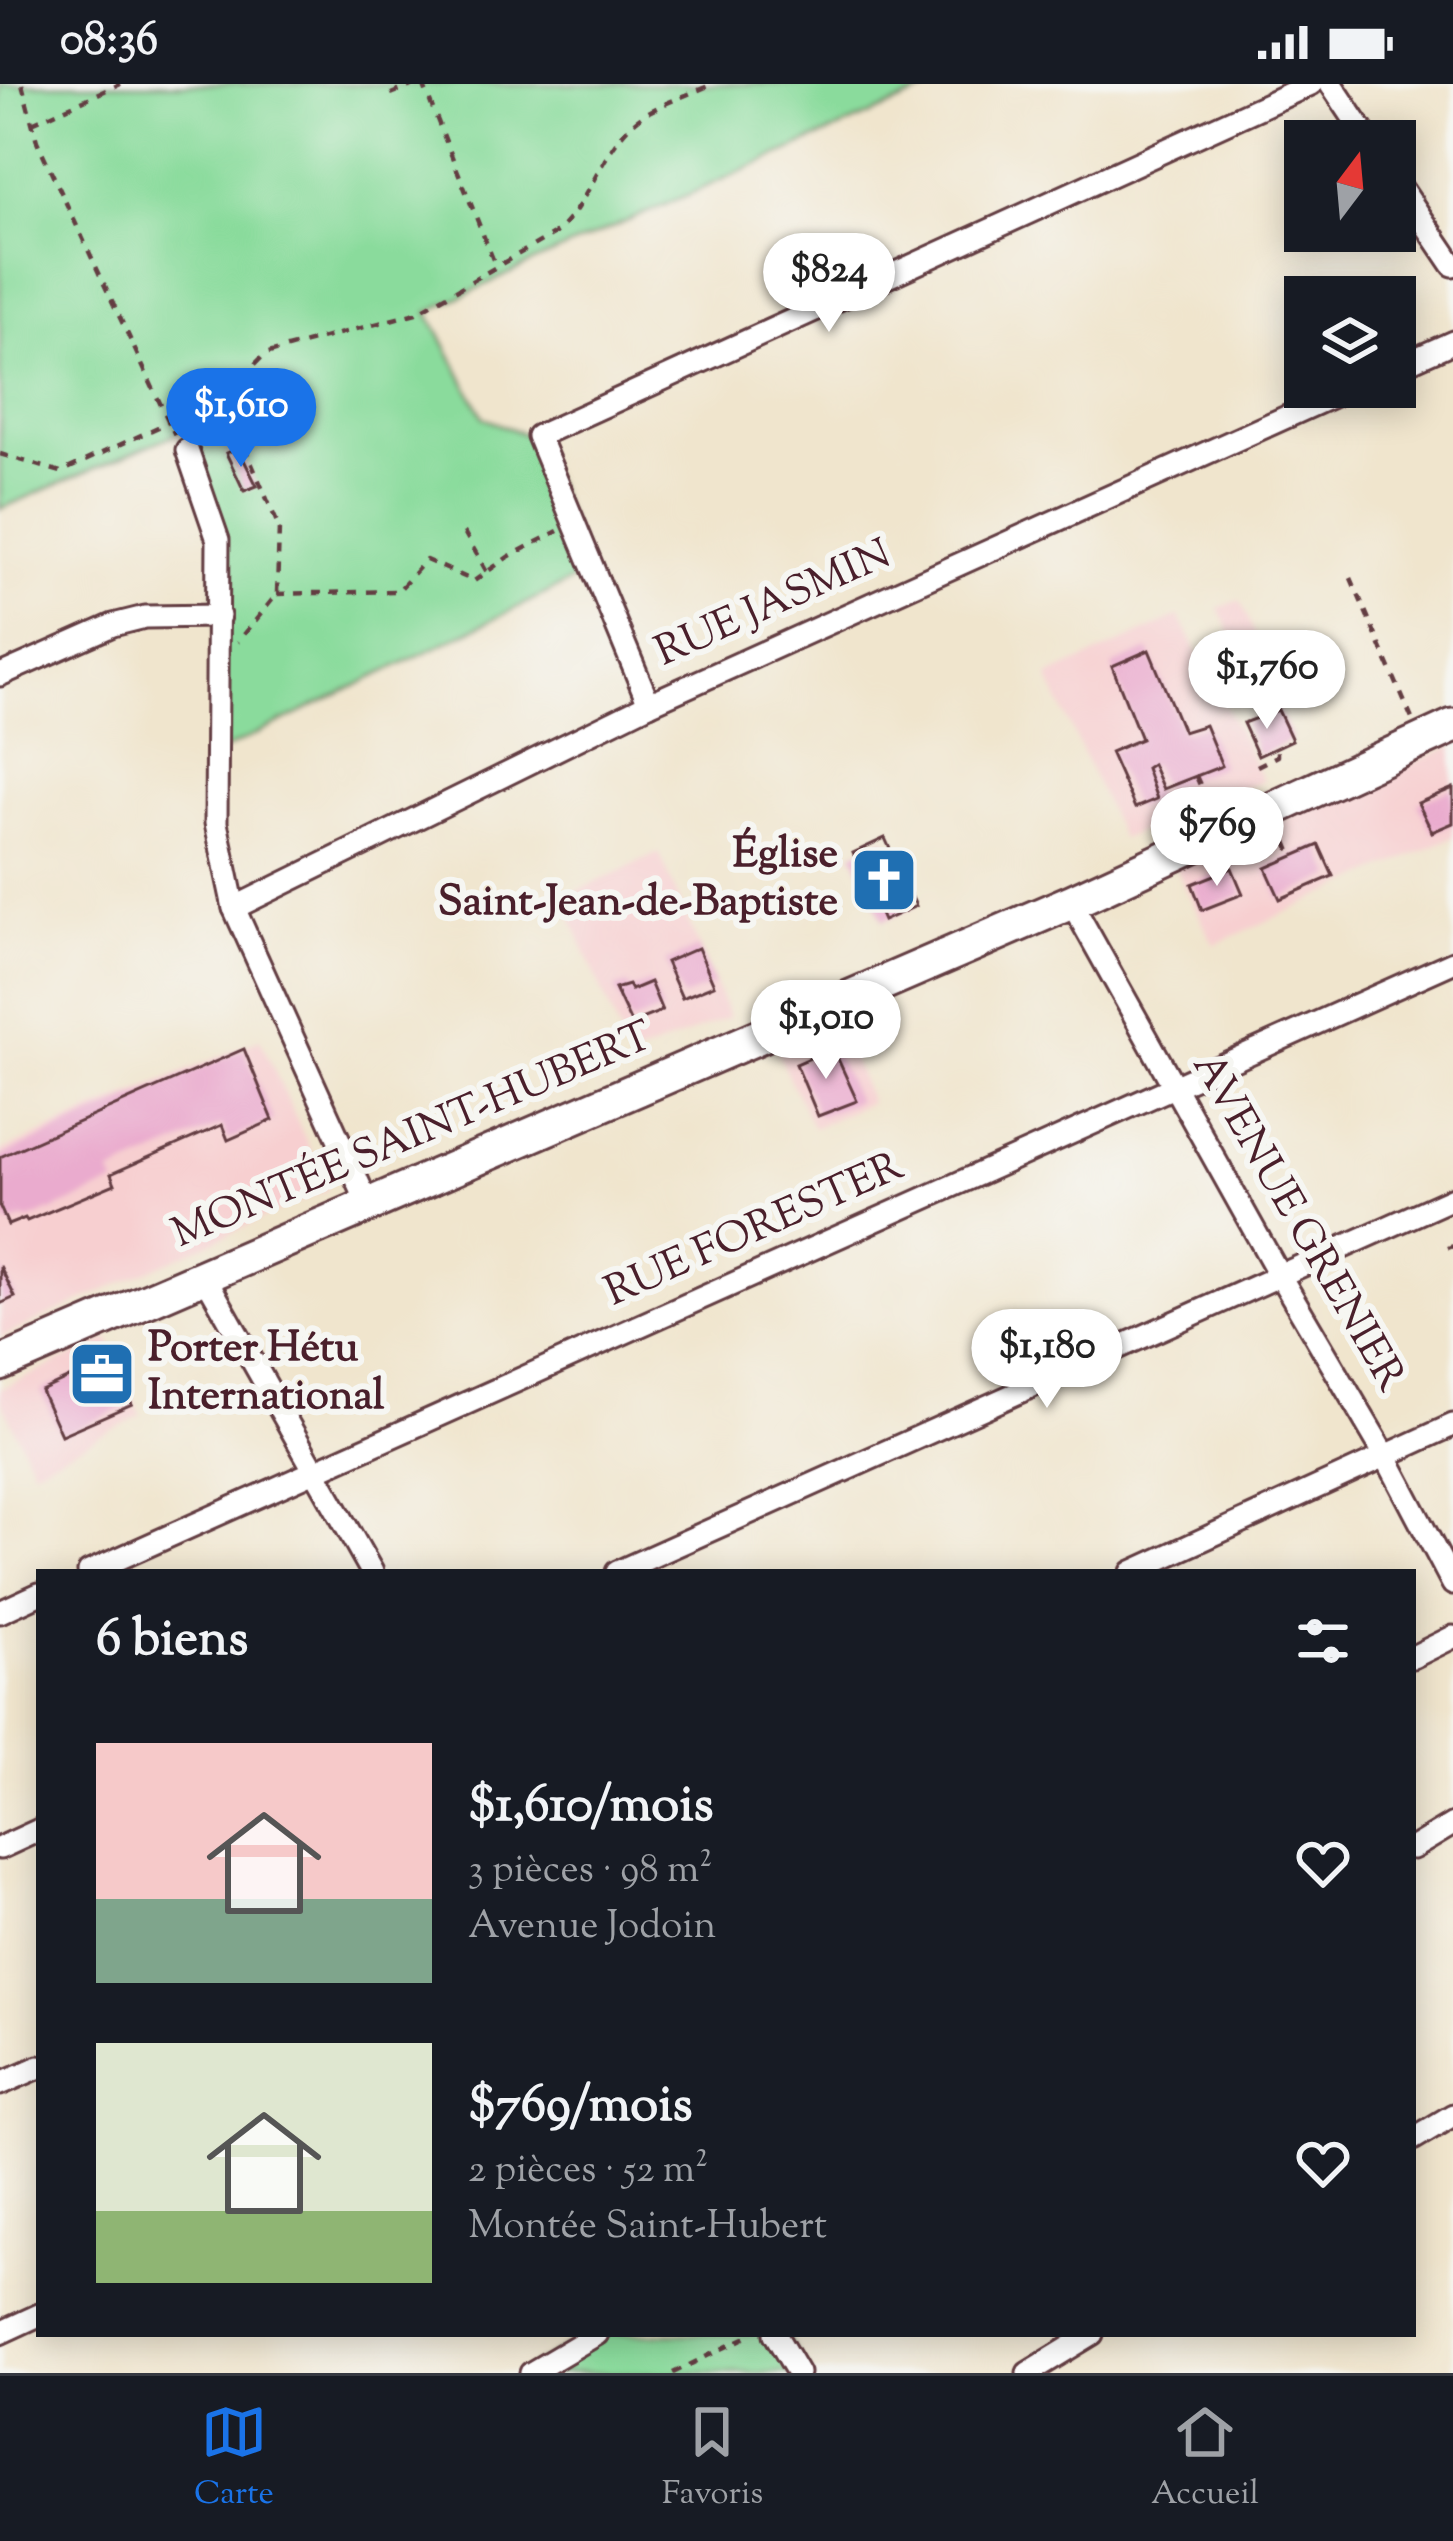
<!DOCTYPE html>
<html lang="fr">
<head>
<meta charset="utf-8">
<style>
  :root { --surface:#171b24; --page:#242831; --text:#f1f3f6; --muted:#9ea1a6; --line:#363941; --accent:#1a73e8 }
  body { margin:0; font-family:"Sorts Mill Goudy",serif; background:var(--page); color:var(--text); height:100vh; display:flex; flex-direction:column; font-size:45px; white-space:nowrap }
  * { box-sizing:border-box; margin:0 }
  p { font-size:39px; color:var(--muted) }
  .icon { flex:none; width:66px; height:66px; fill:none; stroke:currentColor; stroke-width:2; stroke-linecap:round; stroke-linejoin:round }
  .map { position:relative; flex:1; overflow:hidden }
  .details { position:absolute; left:36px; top:1485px; width:1380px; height:768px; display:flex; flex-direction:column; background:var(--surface); border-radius:0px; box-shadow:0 6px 30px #0003 }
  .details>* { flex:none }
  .needle { width:78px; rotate:16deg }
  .buttons { position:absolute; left:1284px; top:36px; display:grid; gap:24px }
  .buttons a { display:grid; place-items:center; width:132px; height:132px; border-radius:0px; background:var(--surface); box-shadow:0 6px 30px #0003; font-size:60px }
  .price { position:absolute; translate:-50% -102px; padding:0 27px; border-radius:42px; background:#fff; color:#222; font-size:39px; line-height:78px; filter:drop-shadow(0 3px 6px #0008) }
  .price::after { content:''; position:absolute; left:50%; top:72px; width:36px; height:27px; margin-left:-18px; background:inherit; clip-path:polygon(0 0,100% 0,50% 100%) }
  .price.on { background:var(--accent); color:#fff }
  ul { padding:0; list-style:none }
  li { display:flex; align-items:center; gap:36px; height:300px; padding:0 60px }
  li span { display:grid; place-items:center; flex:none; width:336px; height:240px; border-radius:0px; color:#555 }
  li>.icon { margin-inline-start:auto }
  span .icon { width:144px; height:144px; fill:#fffc; stroke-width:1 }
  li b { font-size:51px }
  h2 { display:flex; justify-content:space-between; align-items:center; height:144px; padding:0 60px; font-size:51px }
  .status { display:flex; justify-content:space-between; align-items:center; height:84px; padding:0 60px; background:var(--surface); direction:ltr }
  .status svg { height:33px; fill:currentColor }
  .dock { display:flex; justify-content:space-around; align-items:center; height:168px; border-top:3px solid var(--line); background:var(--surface); font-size:33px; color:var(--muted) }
  .dock a { display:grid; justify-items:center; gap:6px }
  .dock .on { color:var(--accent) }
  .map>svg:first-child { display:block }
  .built { fill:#f7cfd0 }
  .green { fill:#8adb9c; stroke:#6a7d64; stroke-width:3 }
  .building { fill:#eaabce }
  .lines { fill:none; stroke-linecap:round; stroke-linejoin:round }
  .street-casing { stroke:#633d43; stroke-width:27 }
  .secondary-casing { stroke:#633d43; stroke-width:39 }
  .path { stroke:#633d43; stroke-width:4.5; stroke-dasharray:9 9; stroke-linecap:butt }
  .street { stroke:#fff; stroke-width:21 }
  .secondary { stroke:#fff; stroke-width:33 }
  .labels { text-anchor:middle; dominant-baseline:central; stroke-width:12; stroke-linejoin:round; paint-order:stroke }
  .street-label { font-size:42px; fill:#4a1f2b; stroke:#f6f6f2 }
  .poi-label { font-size:42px; font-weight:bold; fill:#4a1f2b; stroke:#f6f6f2; text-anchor:end }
</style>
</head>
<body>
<div class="status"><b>08:36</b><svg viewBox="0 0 49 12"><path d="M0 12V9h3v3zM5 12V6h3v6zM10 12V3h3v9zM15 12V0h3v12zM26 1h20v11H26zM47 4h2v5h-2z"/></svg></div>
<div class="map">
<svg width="1453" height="2289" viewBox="0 0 1453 2289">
  <rect width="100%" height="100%" fill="#f6f6f2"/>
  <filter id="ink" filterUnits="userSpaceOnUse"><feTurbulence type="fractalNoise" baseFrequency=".00833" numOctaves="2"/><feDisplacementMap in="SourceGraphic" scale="24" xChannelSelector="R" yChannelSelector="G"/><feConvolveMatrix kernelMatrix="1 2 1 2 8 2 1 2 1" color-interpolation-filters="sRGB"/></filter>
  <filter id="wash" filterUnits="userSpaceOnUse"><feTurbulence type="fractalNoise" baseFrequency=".004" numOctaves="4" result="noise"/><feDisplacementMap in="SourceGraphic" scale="48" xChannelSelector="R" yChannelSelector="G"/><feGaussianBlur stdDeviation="2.7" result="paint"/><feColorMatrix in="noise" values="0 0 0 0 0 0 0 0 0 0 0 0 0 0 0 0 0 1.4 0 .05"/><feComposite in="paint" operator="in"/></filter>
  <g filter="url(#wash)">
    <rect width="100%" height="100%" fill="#f0e5cd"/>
    <!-- built -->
    <g class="built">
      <path d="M1240,516l46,103 -8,7 14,30 -34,16 -15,-33 22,-12 -46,-103z"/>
      <path d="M1179,532l84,164 -142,59 -73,-162z"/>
      <path d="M1453,662v91l-239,108 -39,-78z"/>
      <path d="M659,769l70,164 -99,41 -67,-160z"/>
      <path d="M836,932l34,86 -57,26 -42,-88z"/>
      <path d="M260,955l68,150 -328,149v-186z"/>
      <path d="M109,1255l32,76 -108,54 -33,-71v-9z"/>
    </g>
    <!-- green -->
    <g class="green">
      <path d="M0,0h942l-404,176 -110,52 56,106 52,21 54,133 -368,179 -13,-266 -27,-54 -182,78z"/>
      <path d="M587,2250h199l24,39h-290z"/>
    </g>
    <g id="blocks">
      <!-- building -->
      <g class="building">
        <path d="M238,364l19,38 -13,5 -18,-38z"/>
        <path d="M1149,566l34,82 22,-7 17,41 -59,23 -11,-25 -6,4 11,31 -22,9 -25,-56 31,-13 -29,-73z"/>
        <path d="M1278,626l14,30 -34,16 -15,-33z"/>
        <path d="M1453,704v35l-21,9 -14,-29z"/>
        <path d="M885,754l31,68 -33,15 -30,-68z"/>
        <path d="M1319,761l14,31 -53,23 -14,-31z"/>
        <path d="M1232,784l11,26 -41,16 -10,-26z"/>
        <path d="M698,864l16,37 -32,13 -16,-36z"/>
        <path d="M650,898l12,29 -31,12 -16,-34 13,-4 3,5z"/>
        <path d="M833,964l24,53 -39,15 -22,-52z"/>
        <path d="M244,965l29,71 -45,20 -6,-15 -111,49 4,10 -88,37 -2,-3 -17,7 -8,-18v-50z"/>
        <path d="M0,1182l15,31 -15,7z"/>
        <path d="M110,1275l22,45 -71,31 -20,-44z"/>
      </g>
    </g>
  </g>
  <g filter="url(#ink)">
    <use href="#blocks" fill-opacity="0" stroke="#633d43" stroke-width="3"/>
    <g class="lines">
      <!-- street casing -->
      <g class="street-casing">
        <g id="street">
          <path d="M1331,0l38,57"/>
          <path d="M1395,95l58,86"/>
          <path d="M1395,284l58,-26"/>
          <path d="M187,366l31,90 -2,283 18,85 134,296"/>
          <path d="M0,591l113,-50 32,-8 74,-1"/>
          <path d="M649,620l-111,-268 773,-352"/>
          <path d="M1071,818l209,374 105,179 68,129"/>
          <path d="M234,824l415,-204 704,-317"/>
          <path d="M205,1193l167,295"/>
          <path d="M89,1488l1364,-610"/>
          <path d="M617,1488l836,-374"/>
          <path d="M1132,1488l321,-147"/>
          <path d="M0,1528l39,-18"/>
          <path d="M1413,1573l40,-20"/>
          <path d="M0,1764l39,-18"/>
          <path d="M1413,1764l40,-24"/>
          <path d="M0,2000l39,-17"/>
          <path d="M1413,2055l40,-24"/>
          <path d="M0,2249l39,-18"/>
          <path d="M775,2250l23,39"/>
          <path d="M531,2289l66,-39"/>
          <path d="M1028,2289l64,-39"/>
        </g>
      </g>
      <!-- secondary casing -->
      <g class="secondary-casing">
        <path id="secondary" d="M0,1280l1071,-462 382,-176"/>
      </g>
      <!-- path -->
      <g class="path">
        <path d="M22,0l15,57 138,294"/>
        <path d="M423,0l73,183"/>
        <path d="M391,10l25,-10"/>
        <path d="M32,39l88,-39"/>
        <path d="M223,313l56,130 -2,67 -39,48"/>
        <path d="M0,370l61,18 162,-75 42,-43 151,-41 141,-81c35,-32 46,-89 85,-116 21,-13 48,-22 71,-32"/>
        <path d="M464,448l24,42"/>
        <path d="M1351,494l61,141"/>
        <path d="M277,510l121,-3 28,-31 48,21 34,-24 50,-26"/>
        <path d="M1257,682l20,-10v-9"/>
        <path d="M1196,692l4,9"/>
        <path d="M1287,758l6,14"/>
        <path d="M311,1094l23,7"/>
        <path d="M1448,1164l5,-2"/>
        <path d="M673,2289l79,-39"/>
      </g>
      <!-- street -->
      <use href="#street" class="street"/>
      <!-- secondary -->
      <use href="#secondary" class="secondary"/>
    </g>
  </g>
  <!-- icons -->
  <defs>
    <g id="church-square" transform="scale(3.45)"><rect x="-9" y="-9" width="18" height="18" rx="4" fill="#1f6fb2" stroke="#f6f6f2"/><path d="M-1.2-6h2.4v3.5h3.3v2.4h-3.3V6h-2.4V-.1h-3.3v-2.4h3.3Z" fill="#fff"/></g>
    <g id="office-square" transform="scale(3.45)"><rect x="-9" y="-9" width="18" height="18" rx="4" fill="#1f6fb2" stroke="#f6f6f2"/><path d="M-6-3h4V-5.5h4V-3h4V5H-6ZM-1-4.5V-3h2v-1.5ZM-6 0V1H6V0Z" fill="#fff"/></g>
  </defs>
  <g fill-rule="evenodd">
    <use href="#church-square" x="884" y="796"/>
    <use href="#office-square" x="102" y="1290"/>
  </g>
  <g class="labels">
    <!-- street labels -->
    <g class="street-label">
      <text transform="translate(774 521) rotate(-24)">RUE JASMIN</text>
      <text transform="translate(413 1053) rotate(-23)">MONTÉE SAINT-HUBERT</text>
      <text transform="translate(1297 1139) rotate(60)">AVENUE GRENIER</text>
      <text transform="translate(755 1147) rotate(-24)">RUE FORESTER</text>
    </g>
    <!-- poi labels -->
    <g class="poi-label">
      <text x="838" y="772">Église<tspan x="838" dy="48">Saint-Jean-de-Baptiste</tspan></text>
      <text x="148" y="1266" text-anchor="start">Porter Hétu<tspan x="148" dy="48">International</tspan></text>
    </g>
  </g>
</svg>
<div class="buttons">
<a><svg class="needle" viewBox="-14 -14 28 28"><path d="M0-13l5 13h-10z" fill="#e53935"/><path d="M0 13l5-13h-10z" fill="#9ea1a6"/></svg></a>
<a><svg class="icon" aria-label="layers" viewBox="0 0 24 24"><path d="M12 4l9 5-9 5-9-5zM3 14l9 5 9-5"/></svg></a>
</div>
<b class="price" style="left:829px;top:251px">$824</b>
<b class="price on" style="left:241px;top:386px">$1,610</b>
<b class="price" style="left:1267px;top:648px">$1,760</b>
<b class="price" style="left:1217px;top:805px">$769</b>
<b class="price" style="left:826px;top:998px">$1,010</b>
<b class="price" style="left:1047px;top:1327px">$1,180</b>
<section class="details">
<h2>6 biens<svg class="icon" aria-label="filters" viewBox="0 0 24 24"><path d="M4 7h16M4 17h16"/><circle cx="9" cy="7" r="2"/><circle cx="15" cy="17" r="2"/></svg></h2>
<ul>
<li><span style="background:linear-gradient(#f6c9c9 65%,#7fa58c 0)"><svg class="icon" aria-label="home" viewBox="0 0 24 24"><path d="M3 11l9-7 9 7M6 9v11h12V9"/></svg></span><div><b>$1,610/mois</b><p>3 pièces · 98 m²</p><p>Avenue Jodoin</p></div><svg class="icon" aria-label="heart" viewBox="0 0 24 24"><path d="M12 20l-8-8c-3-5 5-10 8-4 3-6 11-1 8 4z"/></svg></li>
<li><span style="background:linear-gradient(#dfe7d0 70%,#8fb573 0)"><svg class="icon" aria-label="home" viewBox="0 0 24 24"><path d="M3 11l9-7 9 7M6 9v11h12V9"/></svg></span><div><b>$769/mois</b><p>2 pièces · 52 m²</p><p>Montée Saint-Hubert</p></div><svg class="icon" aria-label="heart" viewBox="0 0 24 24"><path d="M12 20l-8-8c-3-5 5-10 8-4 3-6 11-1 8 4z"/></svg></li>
</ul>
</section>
</div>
<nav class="dock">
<a class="on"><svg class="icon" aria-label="map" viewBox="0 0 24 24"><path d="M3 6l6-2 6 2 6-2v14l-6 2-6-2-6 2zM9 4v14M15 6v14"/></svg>Carte</a>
<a><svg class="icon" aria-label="saved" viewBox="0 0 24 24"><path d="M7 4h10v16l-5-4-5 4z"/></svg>Favoris</a>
<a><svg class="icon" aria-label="home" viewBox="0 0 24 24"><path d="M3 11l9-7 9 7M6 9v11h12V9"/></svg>Accueil</a>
</nav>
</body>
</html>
